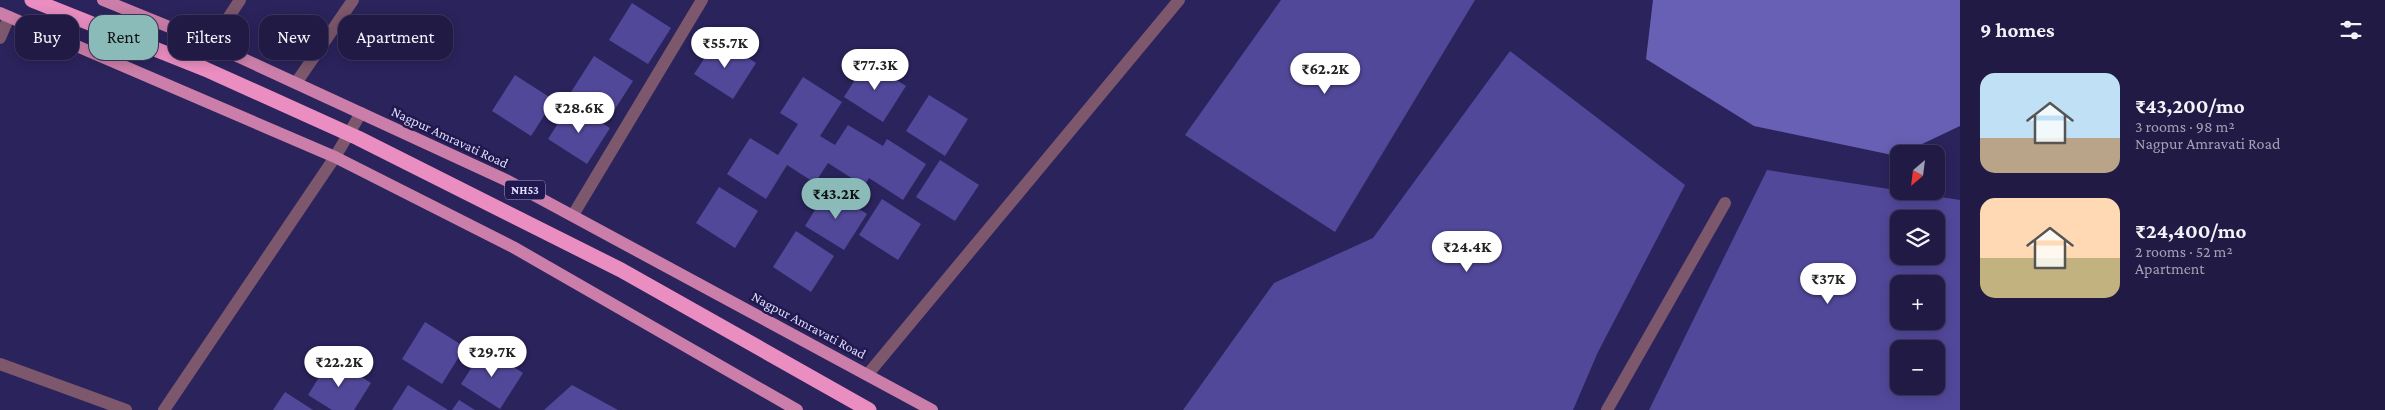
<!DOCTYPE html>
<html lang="en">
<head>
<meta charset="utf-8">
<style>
  :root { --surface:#201a45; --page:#2d2750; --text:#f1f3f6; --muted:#a2a1b3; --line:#3d385e; --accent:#8bbbb9 }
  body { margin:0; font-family:"Crimson Pro",serif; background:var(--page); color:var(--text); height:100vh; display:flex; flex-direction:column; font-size:19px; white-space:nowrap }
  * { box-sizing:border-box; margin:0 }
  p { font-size:16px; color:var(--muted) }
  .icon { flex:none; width:28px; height:28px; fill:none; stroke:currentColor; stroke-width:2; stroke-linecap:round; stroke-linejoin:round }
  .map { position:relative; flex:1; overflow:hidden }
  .panel { display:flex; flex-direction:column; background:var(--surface); width:425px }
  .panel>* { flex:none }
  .guide { position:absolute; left:15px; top:15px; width:475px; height:45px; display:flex; gap:10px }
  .needle { width:32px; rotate:208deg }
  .controls { position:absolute; left:1890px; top:145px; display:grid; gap:10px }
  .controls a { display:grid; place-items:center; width:55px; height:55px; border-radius:10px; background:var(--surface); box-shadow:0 2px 12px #0003,0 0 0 1px var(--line); font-size:25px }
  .price { position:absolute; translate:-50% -42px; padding:0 11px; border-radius:18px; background:#fff; color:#222; font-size:16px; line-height:32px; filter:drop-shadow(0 1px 2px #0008) }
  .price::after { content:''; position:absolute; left:50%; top:30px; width:15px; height:11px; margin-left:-8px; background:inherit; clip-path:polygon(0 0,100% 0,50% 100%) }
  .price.current { background:var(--accent); color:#111 }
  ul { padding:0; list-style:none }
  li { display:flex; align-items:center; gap:15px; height:125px; padding:0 20px }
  li span { display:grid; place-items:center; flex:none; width:140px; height:100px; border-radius:15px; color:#555 }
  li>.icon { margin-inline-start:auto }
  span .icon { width:60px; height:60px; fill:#fffc; stroke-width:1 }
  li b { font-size:21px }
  h2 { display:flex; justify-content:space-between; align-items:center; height:60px; padding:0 20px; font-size:21px }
  .tag { padding:0 18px; border-radius:15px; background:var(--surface); box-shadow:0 2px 12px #0003,0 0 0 1px var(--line); font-size:18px; line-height:45px }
  .tag.current { background:var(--accent); color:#111 }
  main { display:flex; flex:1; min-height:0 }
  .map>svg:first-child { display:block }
  .water { fill:#6860b4 }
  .building { fill:#52489a; fill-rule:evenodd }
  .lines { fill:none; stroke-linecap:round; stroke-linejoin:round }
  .lane { stroke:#7d576c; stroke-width:12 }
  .street { stroke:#7d576c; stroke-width:12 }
  .primary { stroke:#cb7ea9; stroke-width:12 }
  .highway-bridge { stroke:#ea8dc1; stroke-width:15 }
  .labels { text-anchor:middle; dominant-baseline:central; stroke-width:5; stroke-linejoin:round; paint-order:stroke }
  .shield { fill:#221850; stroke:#a6a3c8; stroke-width:1 }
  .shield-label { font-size:12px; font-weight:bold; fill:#dedefb }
  .street-label { font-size:14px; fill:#dedefb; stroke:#221850 }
</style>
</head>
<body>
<main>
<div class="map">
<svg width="1960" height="410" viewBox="0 0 1960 410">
  <rect width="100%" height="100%" fill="#2b235c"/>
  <!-- water -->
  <path class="water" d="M1653,0h307v126l-63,30 -143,-30 -108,-67z"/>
  <!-- building -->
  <g class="building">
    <path d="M1281,0h194l-140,232 -150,-97z"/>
    <path d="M632,3l39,25 -23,36 -39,-24z"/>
    <path d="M718,38l38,25 -23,36 -39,-25z"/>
    <path d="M1510,51l175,134 -87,167 -25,58h-390l91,-127 99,-45z"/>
    <path d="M594,56l39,25 -23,36 -39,-25z"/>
    <path d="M867,61l39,25 -23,36 -39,-25z"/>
    <path d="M515,75l39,25 -23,36 -39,-25z"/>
    <path d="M803,77l39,25 -22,34 15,9 13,-20 35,21 4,-7 39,25 -23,36 -34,-22 -5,8 -36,-23 -13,20 -28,-18 -21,34 -39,-25 23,-36 28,17 20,-31 -18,-11z"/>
    <path d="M929,95l39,24 -23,37 -39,-25z"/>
    <path d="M571,103l39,25 -23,36 -39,-25z"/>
    <path d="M940,160l39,25 -24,36 -39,-24z"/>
    <path d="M1767,170l193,30v210h-311zM1899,219h37v37h-37zM1899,284h37v37h-37zM1899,349h37v37h-37z"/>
    <path d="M719,187l39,24 -23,37 -39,-25z"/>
    <path d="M828,189l39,25 -23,36 -39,-24z"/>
    <path d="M882,199l39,25 -23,36 -39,-25z"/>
    <path d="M796,231l38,25 -23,36 -38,-25z"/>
    <path d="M425,322l40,25 -23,37 -40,-25z"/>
    <path d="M484,348l39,25 -23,36 -39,-25z"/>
    <path d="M331,358l40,25 -17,27h-22l-24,-15z"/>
    <path d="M408,385l40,25h-56z"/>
    <path d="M572,385l46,25h-74z"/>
    <path d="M285,392l28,18h-40z"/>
    <path d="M459,400l16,10h-23z"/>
  </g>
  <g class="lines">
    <!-- lane -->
    <g class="lane">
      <path d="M573,215l129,-215"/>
      <path d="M868,374l311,-374"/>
      <path d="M1607,410l118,-207"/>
    </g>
    <!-- street -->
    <g class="street">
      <path d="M0,38l9,-21"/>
      <path d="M211,44l29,-44"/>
      <path d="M296,83l57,-83"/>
      <path d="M0,364l126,46"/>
      <path d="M164,410l171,-253 26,-44"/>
    </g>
    <!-- primary -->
    <g class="primary">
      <path d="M103,0l108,44 297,137 424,229"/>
      <path d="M0,13l335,144 178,90 284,163"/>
    </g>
    <!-- highway-bridge -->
    <path class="highway-bridge" d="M32,0l173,69 153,69 263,132 248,140"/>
  </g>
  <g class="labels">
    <!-- shield labels -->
    <rect class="shield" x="505" y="180.5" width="40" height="19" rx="4"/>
    <g class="shield-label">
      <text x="525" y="190">NH53</text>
    </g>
    <!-- street labels -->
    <g class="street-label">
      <text transform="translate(450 137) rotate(25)">Nagpur Amravati Road</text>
      <text transform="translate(809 325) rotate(28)">Nagpur Amravati Road</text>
    </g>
  </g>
</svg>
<div class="controls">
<a><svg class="needle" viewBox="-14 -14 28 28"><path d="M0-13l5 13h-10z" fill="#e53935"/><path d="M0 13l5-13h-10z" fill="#a2a1b3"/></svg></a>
<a><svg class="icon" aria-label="layers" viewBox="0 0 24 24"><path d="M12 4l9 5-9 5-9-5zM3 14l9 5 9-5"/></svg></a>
<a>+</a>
<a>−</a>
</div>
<b class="price" style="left:725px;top:69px">₹55.7K</b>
<b class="price" style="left:875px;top:91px">₹77.3K</b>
<b class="price" style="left:1325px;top:95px">₹62.2K</b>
<b class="price" style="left:579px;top:134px">₹28.6K</b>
<b class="price current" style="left:836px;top:220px">₹43.2K</b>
<b class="price" style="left:1467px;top:273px">₹24.4K</b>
<b class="price" style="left:1828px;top:305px">₹37K</b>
<b class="price" style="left:492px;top:378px">₹29.7K</b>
<b class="price" style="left:339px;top:388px">₹22.2K</b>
<div class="guide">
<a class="tag">Buy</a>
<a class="tag current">Rent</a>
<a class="tag">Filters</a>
<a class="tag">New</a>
<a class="tag">Apartment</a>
</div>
</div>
<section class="panel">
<h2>9 homes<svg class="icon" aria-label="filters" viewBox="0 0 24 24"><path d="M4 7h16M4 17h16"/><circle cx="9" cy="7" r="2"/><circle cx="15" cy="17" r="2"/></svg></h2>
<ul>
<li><span style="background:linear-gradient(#bfe0f5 65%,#b9a48a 0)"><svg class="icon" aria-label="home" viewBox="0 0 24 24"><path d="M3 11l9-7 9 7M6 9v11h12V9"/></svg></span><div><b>₹43,200/mo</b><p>3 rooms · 98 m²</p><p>Nagpur Amravati Road</p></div></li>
<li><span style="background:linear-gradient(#ffd9b3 60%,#c2b280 0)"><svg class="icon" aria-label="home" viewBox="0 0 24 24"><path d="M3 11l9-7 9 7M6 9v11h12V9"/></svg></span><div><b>₹24,400/mo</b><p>2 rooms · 52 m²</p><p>Apartment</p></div></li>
</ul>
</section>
</main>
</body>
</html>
